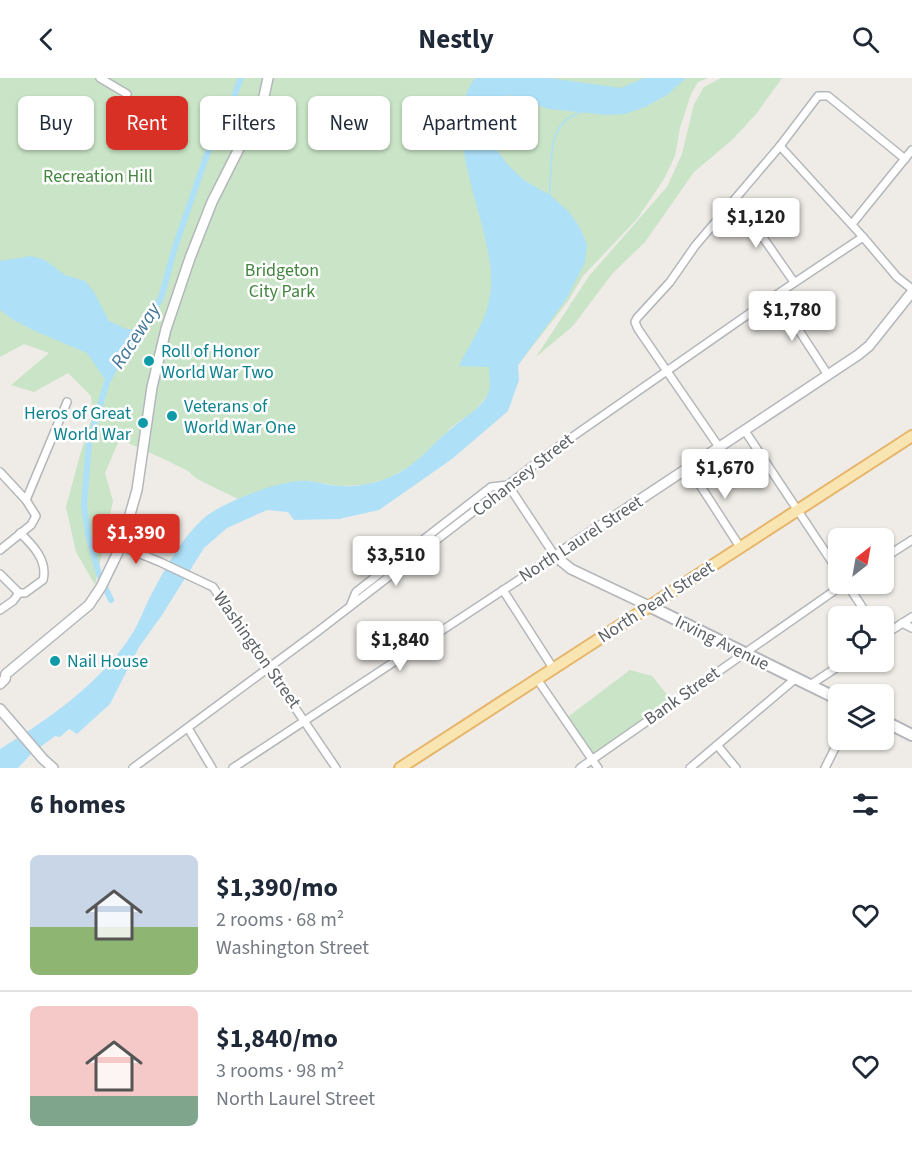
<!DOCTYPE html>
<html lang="en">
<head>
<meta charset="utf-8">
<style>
  :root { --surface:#fff; --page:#f2f2f3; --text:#1f2937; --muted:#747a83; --line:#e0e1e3; --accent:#d93025 }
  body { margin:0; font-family:"Source Sans 3",sans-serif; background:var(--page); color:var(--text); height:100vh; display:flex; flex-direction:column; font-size:22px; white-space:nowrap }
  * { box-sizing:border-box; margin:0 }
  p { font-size:20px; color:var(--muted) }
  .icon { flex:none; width:33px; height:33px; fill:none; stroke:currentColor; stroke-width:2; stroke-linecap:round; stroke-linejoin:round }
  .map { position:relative; height:690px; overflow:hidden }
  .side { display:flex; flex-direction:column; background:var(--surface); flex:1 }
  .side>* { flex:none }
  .top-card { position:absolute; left:18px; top:18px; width:600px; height:54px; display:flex; gap:12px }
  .needle { width:39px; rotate:31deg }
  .buttons { position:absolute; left:828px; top:450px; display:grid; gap:12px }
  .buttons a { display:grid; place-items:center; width:66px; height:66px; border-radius:9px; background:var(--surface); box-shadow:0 2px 4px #0004; font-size:30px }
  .price { position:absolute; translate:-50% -51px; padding:0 14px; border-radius:6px; background:#fff; color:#222; font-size:20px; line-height:39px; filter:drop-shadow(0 2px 3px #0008) }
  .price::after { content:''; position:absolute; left:50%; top:36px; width:18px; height:14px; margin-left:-9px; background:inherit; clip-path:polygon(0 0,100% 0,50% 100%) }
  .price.selected { background:var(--accent); color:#fff }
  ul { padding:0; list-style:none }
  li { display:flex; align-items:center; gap:18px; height:150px; padding:0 30px }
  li+li { border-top:2px solid var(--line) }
  li span { display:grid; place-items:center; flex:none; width:168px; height:120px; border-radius:9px; color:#555 }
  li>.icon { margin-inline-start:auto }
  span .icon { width:72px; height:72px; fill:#fffc; stroke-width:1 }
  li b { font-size:26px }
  h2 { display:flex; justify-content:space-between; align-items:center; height:72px; padding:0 30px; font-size:26px }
  .chip { padding:0 21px; border-radius:9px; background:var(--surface); box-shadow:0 2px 4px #0004; font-size:21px; line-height:54px }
  .chip.selected { background:var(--accent); color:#fff }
  header { display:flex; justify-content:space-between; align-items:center; height:78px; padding:0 30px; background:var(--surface); font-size:27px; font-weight:700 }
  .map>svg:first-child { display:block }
  .green { fill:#c9e4c6 }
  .water { fill:#aee0f8 }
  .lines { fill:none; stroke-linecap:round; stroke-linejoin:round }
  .stream { stroke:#aee0f8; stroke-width:1.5 }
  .canal { stroke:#aee0f8; stroke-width:6 }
  .minor-casing { stroke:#b4b7ba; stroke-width:10 }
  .tertiary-casing { stroke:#b4b7ba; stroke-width:12 }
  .secondary-casing { stroke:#b3b6ba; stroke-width:14 }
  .primary-casing { stroke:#e6b569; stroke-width:14 }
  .minor { stroke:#fff; stroke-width:7 }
  .tertiary { stroke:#fff; stroke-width:9 }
  .secondary { stroke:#fff; stroke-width:10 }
  .primary { stroke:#f9e5b2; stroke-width:10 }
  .culture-dot { fill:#0f9aa8; stroke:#fff; stroke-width:2 }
  .labels { text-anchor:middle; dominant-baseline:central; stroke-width:5; stroke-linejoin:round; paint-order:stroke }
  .park-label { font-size:18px; fill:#42853e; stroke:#fff }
  .culture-label { font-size:18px; fill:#0d838f; stroke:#fff; text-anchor:start }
  .street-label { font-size:18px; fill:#5e6266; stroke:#fff }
  .water-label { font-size:20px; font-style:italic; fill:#479; stroke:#fff }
</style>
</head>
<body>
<header><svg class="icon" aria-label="back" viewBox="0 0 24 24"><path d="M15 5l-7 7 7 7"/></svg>Nestly<svg class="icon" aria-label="search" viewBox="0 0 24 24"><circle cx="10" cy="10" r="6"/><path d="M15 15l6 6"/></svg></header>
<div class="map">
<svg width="912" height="690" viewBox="0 0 912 690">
  <rect width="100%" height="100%" fill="#efece7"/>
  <!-- green -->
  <g class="green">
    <path d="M0,0h708l-10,4 -7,12 -11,34 -5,28 -11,23 -27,40 -54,57 -15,25 -50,64 -29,28 -13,17 -23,16 -37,37 -27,15 -24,7 -26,1 -32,-5 -22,2 -47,16 -41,-20 -9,-8 -22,-11 -60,-27 12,10 -13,30 8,28 -18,84 -19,-33 -10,-45 14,-52 13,-40 -2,-19 -23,-23 -34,19 -23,-7 38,-32 -25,-9 -24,13z"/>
    <path d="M721,0h61l-25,35 -24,26 -39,33 -49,70 -33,32 -39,52 -37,31 53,-81 78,-89 15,-33 12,-50 10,-17z"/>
    <path d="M630,592l22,6 21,26 -81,57 -27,-40z"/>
  </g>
  <!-- water -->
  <g class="water">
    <path d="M475,0h74l72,10 23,-10h42l-19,17 -22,12 -20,7 -18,1 -58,-6 -40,-14 -11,4 -7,16 2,30 15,20 17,16 25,14 19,17 11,16 7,17 -2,17 -18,36 -49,67 1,15 -11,31 -56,48 -73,51 -40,9 -45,1 -6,-8 -21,-2 -40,18 -23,20 -42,67 -23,32 -29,57 -33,30 -8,-5 -9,8 -5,-1 -24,18 -13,14h-18v-19c50,-31 100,-65 132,-115 7,-11 12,-25 18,-37 14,-26 38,-72 64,-86 21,-13 70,-32 94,-30 11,1 21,5 32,5 16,1 33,-2 48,-8 28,-11 42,-32 64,-50 12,-11 29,-19 36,-34 3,-7 1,-19 1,-27l-30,-1c14,-29 30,-47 32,-80 3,-63 -55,-154 -16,-208z"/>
    <path d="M31,178l14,4 20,15 20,6 9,11 15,29 17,8 14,1c-9,19 -23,34 -33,52l-20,-29 -52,-22 -23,-12 -12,-9v-49z"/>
  </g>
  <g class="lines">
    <!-- stream -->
    <path class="stream" d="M549,119c4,-24 -4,-65 21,-80 4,-2 9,-4 13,-6"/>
    <!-- canal -->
    <path class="canal" d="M111,522l-12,-26 -11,-39 -4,-30 5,-63 18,-60 8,-15 16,-19 30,-50 14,-51 36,-104 15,-25 15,-40"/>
    <!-- minor casing -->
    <g class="minor-casing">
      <g id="minor">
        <path d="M100,0l27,16"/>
        <path d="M780,68l83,91 34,40 15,12"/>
        <path d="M734,123l7,5 53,76"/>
        <path d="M852,146l60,-74"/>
        <path d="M776,217l52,80"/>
        <path d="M745,353l93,140"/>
        <path d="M719,369l-81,-118 -3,-7 2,-4 33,-36 25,-36 85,-100 38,-50h10l77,63"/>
        <path d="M689,390l51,79"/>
        <path d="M0,394l26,28 10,16 -5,9 -31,25"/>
        <path d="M26,422l41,-98"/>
        <path d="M121,468l39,16 53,25 123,181"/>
        <path d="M884,480l28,-18"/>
        <path d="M0,496l19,19h6l18,-13c5,-19 -10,-35 -23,-47"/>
        <path d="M847,506l21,32"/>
        <path d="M503,512l50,78"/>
        <path d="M351,526l5,-12 135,-105 17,-2"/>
        <path d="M0,532l13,-9 6,-8"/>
        <path d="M902,545l10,5"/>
        <path d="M884,557l28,-18"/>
        <path d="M537,601l61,89"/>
        <path d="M810,607l35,-23"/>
        <path d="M188,650l24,40"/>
        <path d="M717,667l19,23"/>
        <path d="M133,690l184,-136 235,-181 224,-156 87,-58"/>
        <path d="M233,690l322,-212 -47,-71"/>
        <path d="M580,690l264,-184"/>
        <path d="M690,690l105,-89"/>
        <path d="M825,690l14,-28"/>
      </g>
    </g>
    <!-- tertiary casing -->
    <g class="tertiary-casing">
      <g id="tertiary">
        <path d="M649,528l-78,-37 -16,-13 303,-201 11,-9 43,-54"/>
        <path d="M0,606l5,-5 1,-5 83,-69 12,-18 20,-41 16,-56 15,-103 14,-58 24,-71 22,-56 51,-101 5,-23"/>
        <path d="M0,631l43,50 10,9"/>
      </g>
    </g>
    <!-- secondary casing -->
    <g class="secondary-casing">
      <g id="secondary">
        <path d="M649,528l189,93"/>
        <path d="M884,643l28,14"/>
      </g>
    </g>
    <!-- primary casing -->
    <g class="primary-casing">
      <path id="primary" d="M400,690l512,-332"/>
    </g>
    <!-- minor -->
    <use href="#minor" class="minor"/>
    <!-- tertiary -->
    <use href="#tertiary" class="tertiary"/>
    <!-- secondary -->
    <use href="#secondary" class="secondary"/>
    <!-- primary -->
    <use href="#primary" class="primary"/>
  </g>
  <!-- markers -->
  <g class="culture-dot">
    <circle cx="149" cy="283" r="6"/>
    <circle cx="172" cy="338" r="6"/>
    <circle cx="143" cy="345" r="6"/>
    <circle cx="55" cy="583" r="6"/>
  </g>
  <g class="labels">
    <!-- park labels -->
    <g class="park-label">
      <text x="98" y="98">Recreation Hill</text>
      <text x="282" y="192">Bridgeton<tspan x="282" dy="21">City Park</tspan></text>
    </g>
    <!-- culture labels -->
    <g class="culture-label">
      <text x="161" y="273">Roll of Honor<tspan x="161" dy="21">World War Two</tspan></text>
      <text x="184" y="328">Veterans of<tspan x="184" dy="21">World War One</tspan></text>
      <text x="131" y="335" text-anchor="end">Heros of Great<tspan x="131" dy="21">World War</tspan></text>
      <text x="67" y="583">Nail House</text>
    </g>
    <!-- street labels -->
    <g class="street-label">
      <text transform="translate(523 397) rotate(-38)">Cohansey Street</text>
      <text transform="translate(581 461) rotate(-33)">North Laurel Street</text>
      <text transform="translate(656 524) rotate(-33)">North Pearl Street</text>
      <text transform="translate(722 565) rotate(26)">Irving Avenue</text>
      <text transform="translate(257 572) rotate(55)">Washington Street</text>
      <text transform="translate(682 618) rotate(-35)">Bank Street</text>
    </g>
    <!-- water labels -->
    <g class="water-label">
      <text transform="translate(136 258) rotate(-57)">Raceway</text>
    </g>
  </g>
</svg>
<div class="buttons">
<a><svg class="needle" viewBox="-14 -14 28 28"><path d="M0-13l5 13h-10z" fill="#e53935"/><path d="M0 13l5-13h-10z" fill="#747a83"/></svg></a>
<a><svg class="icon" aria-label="locate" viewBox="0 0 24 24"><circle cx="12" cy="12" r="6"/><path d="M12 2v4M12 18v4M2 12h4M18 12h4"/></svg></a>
<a><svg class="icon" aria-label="layers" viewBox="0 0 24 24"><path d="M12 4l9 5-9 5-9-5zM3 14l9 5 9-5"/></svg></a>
</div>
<b class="price" style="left:756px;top:171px">$1,120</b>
<b class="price" style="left:792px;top:264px">$1,780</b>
<b class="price" style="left:725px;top:422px">$1,670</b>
<b class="price selected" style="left:136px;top:487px">$1,390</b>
<b class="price" style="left:396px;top:509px">$3,510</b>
<b class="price" style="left:400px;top:594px">$1,840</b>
<div class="top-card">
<a class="chip">Buy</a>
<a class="chip selected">Rent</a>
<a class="chip">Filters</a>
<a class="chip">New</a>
<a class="chip">Apartment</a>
</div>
</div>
<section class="side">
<h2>6 homes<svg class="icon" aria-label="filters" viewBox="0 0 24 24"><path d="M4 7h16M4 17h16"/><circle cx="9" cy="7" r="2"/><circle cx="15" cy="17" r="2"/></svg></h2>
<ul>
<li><span style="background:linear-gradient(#c9d6e8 60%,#8fb573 0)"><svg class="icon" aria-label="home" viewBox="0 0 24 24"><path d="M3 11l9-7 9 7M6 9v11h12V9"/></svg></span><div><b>$1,390/mo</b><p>2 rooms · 68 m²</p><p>Washington Street</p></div><svg class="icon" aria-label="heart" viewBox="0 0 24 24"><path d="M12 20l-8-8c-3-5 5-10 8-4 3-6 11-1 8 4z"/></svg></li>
<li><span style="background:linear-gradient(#f6c9c9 75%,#7fa58c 0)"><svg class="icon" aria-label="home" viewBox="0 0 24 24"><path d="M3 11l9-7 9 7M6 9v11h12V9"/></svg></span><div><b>$1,840/mo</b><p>3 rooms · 98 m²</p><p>North Laurel Street</p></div><svg class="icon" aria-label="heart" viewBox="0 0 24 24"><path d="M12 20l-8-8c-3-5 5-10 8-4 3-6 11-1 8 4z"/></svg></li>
</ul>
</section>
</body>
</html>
